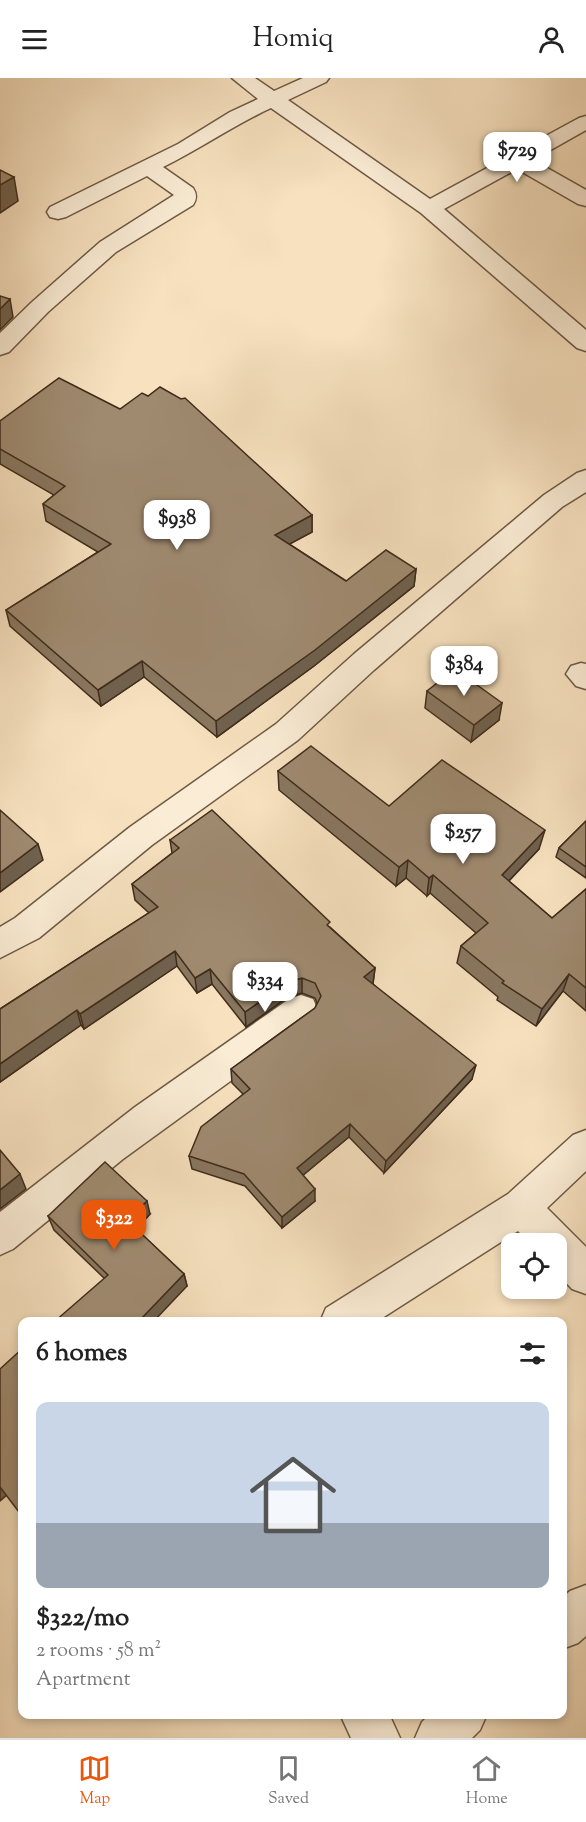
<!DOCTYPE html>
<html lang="en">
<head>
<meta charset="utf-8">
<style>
  :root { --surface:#fff; --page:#f2f2f2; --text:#222; --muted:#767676; --line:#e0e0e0; --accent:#ea580c }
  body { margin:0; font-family:"Sorts Mill Goudy",serif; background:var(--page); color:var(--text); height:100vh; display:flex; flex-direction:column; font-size:22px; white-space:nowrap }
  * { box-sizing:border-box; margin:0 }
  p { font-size:20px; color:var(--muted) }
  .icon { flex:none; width:33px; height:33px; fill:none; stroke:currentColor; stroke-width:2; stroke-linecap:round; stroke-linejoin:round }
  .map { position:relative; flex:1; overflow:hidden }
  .panel { position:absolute; left:18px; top:1239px; width:549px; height:402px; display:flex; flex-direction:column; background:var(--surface); border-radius:12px; box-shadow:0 3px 9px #0003 }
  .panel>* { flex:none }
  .controls { position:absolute; left:501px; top:1155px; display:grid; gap:12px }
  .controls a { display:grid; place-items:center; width:66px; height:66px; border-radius:12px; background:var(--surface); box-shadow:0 3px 9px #0003; font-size:30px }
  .price { position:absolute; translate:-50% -51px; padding:0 14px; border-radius:12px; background:#fff; color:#222; font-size:20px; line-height:39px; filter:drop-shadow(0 2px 3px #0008) }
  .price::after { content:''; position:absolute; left:50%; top:36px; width:18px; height:14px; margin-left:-9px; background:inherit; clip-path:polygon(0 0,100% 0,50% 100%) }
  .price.selected { background:var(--accent); color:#fff }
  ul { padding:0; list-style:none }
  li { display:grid; align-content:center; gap:12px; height:318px; padding:0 18px }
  li span { display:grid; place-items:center; height:186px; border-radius:12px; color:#555 }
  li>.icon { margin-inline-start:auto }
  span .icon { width:108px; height:108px; fill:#fffc; stroke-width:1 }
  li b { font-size:26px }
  h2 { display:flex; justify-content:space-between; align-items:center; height:72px; padding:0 18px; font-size:26px }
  header { display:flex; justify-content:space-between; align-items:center; height:78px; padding:0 18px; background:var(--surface); font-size:27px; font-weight:600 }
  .dock { display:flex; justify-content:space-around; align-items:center; height:84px; border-top:2px solid var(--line); background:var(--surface); font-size:16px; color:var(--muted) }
  .dock a { display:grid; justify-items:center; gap:3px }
  .dock .selected { color:var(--accent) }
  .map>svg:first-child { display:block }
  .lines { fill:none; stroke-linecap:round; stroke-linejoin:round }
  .minor-casing { stroke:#6e5944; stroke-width:3 }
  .minor { fill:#faecd5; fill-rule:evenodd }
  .wall { fill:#897760; stroke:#402c1b; stroke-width:1.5 }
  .shaded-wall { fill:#6f614e; stroke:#402c1b; stroke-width:1.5 }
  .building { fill:#9f8a70; stroke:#402c1b; stroke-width:1.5 }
</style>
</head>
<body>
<header><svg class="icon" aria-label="menu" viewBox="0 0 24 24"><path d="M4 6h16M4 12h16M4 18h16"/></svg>Homiq<svg class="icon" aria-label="person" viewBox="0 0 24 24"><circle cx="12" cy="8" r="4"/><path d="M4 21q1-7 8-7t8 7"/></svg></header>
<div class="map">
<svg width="586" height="1660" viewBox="0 0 586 1660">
  <rect width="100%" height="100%" fill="#f7e1bf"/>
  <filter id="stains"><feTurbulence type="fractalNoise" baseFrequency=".00333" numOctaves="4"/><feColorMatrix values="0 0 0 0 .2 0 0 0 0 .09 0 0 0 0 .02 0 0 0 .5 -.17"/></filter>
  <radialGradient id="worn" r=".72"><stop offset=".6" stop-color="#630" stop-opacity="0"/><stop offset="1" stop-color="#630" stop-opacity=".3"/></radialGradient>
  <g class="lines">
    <!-- minor casing -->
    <g class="minor-casing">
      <g id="minor">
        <path d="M232,0h23l19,13 29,-13h26l-3,4 -38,18 142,99 149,-81 7,-2v14l-53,30 53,30v16l-8,-2 -61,-35 -73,40 142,121v21l-9,-3 -156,-135 -150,-105c-37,17 -71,41 -108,59l30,21c4,6 4,11 0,17l-77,47 -68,60 -39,40 -9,3v-22l32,-31 68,-60 74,-47 -27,-19 -81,41 -8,2 -8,-2 -3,-5 3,-5 128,-63 52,-32 28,-13z"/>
        <path d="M586,392v22l-24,15 -188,163 -76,70 -146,105 -113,93 -39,20v-31l15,-9 115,-91 146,-103 78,-70 190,-159 33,-22z"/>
        <path d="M581,585l5,1v25l-10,-3 -10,-12 5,-8z"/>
        <path d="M301,917l12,4 5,11 -5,11 -190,138 -110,90 -13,6v-43l135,-105 154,-108z"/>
        <path d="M586,1052v41l-39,37 39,39v47l-14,-5 -16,-17v-28h-26l-12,-13 -142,91h-56l6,-14 182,-114 65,-59z"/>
        <path d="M586,1507v51l-8,7 -16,6v-51l8,-7z"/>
        <path d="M340,1636h49l11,24h-49z"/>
        <path d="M430,1636h57l-7,16 -8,8h-57l7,-16z"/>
      </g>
    </g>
    <!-- minor -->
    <use href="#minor" class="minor"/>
  </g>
  <!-- wall -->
  <g class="wall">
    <path d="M0,343l312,94v17l-23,12 57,37 70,-12 -2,17 -100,80 -97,71 -73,-60 -43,29 -91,-80 -4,-16 92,-58 -52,-31 -3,-17 11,-9 -54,-31z"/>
    <path d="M427,613l72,29 -28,22 -46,-34z"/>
    <path d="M278,693l111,35 150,43 -30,32 43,37 34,-29v122l-23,-20 -27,35 -39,-26 1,-3 -41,-34 4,-17 15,-13 -46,-40 -3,3 -21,-18 -10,8 -117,-96z"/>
    <path d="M586,743v57l-30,-21 3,-9z"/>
    <path d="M170,762l160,87 45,41 -2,16 99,95 -88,94 -35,-36 -46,38 12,26 -33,27 -37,-42 -53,-17 -3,-13 54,-62 -11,-11 -1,-14 84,-61 2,-5 -2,-5 -13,-5 -14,4 -42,30 -34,-43 -15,9 -20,-27 -93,63 -3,-4 -81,57v-73l149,-96 -14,-13 -3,-16 40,-31z"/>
    <path d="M150,1136l-14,15 48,45 3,12 -83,-8 -50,-48 -6,-14z"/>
  </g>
  <!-- shaded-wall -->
  <g class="shaded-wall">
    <path d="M14,99l4,24 -18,12v-28z"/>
    <path d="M10,221l3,18 -13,13v-21z"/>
    <path d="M312,437v17l-37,20v-17z"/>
    <path d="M416,491l-2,17 -100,80 -97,71 -1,-16z"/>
    <path d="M142,583l2,16 -43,29 -3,-16z"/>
    <path d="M502,625l-3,17 -28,22 3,-17z"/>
    <path d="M545,752l-6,19 -42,44 5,-18z"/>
    <path d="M38,766l5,16 -43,32v-19z"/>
    <path d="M408,782l-2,18 -10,8 3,-19z"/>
    <path d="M433,797l-3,18 -3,3 2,-18z"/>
    <path d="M175,873l2,15 -93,63 -4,-15z"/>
    <path d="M375,890l-2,15 -10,9 1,-15z"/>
    <path d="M210,891l2,15 -15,9 -2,-15z"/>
    <path d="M569,896l-6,17 -27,35 6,-17z"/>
    <path d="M302,900v15l-14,4 -42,30 -1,-15 43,-30z"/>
    <path d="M77,932l4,15 -81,57v-18z"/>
    <path d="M476,987l-4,14 -88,94 2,-12z"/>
    <path d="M350,1046l-1,13 -53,44 1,-13z"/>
    <path d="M20,1096l6,15 -26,20v-19z"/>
    <path d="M315,1111v12l-33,27v-11z"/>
    <path d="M147,1123l3,13 -18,20 -5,-14z"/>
    <path d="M184,1196l3,12 -34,36h-15z"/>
    <path d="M0,1409l8,7 -8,7z"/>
  </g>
  <!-- building -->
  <g class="building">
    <path d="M0,92l14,7 -14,8z"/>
    <path d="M0,218l10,3 -10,10z"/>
    <path d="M59,300l61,31 22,-16 6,3 12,-9 21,12 4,-1 127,117 -37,20 71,46 40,-31 30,19 -101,81 -99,71 -74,-60 -44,29 -92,-80 105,-66 -68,-40 22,-18 -65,-37v-28z"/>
    <path d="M455,591l47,34 -28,22 -47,-34z"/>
    <path d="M311,668l78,60 53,-46 103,70 -43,45 50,43 34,-29v99l-17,-14 -27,35 -40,-26 2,-2 -43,-35 27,-23 -55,-48 -4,3 -21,-18 -9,7 -121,-96z"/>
    <path d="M0,732l38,34 -38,29z"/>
    <path d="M212,732l118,112 -3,3 48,43 -11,9 112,88 -90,96 -36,-37 -53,44 18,21 -33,28 -38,-43 -55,-18 12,-29 49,-38 -19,-20 84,-61 6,-12 -6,-13 -13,-5 -14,4 -43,30 -35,-43 -15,9 -20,-27 -95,63 -3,-4 -77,54v-55l158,-102 -26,-23 47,-36 -9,-8z"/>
    <path d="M586,743v46l-27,-19z"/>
    <path d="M0,1072l20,24 -20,16z"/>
    <path d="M105,1084l42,39 -20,19 57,54 -46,48h-84l54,-47 -60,-59z"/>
    <path d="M22,1271v167l-22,-29v-118z"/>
  </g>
  <rect width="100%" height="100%" filter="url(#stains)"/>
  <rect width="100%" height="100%" fill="url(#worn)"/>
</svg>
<div class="controls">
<a><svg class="icon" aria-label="locate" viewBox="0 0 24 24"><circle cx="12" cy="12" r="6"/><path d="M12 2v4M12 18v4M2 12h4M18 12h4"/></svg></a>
</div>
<b class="price" style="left:517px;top:105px">$729</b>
<b class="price" style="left:177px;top:473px">$938</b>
<b class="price" style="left:464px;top:619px">$384</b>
<b class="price" style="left:463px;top:787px">$257</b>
<b class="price" style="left:265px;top:935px">$334</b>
<b class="price selected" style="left:114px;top:1173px">$322</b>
<section class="panel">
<h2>6 homes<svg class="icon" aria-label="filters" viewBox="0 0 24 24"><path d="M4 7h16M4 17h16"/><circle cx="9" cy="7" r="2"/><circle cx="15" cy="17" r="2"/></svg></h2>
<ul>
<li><span style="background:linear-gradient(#c9d6e8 65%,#9aa5b1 0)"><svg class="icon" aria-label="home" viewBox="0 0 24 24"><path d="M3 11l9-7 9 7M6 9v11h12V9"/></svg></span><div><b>$322/mo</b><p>2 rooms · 58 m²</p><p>Apartment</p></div></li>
</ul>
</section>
</div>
<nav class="dock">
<a class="selected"><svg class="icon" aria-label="map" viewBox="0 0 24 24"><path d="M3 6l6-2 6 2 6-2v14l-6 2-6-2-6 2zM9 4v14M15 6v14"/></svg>Map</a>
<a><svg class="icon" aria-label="saved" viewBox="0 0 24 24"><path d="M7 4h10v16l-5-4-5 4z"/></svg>Saved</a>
<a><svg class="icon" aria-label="home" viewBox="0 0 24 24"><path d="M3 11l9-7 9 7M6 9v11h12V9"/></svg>Home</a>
</nav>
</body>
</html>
